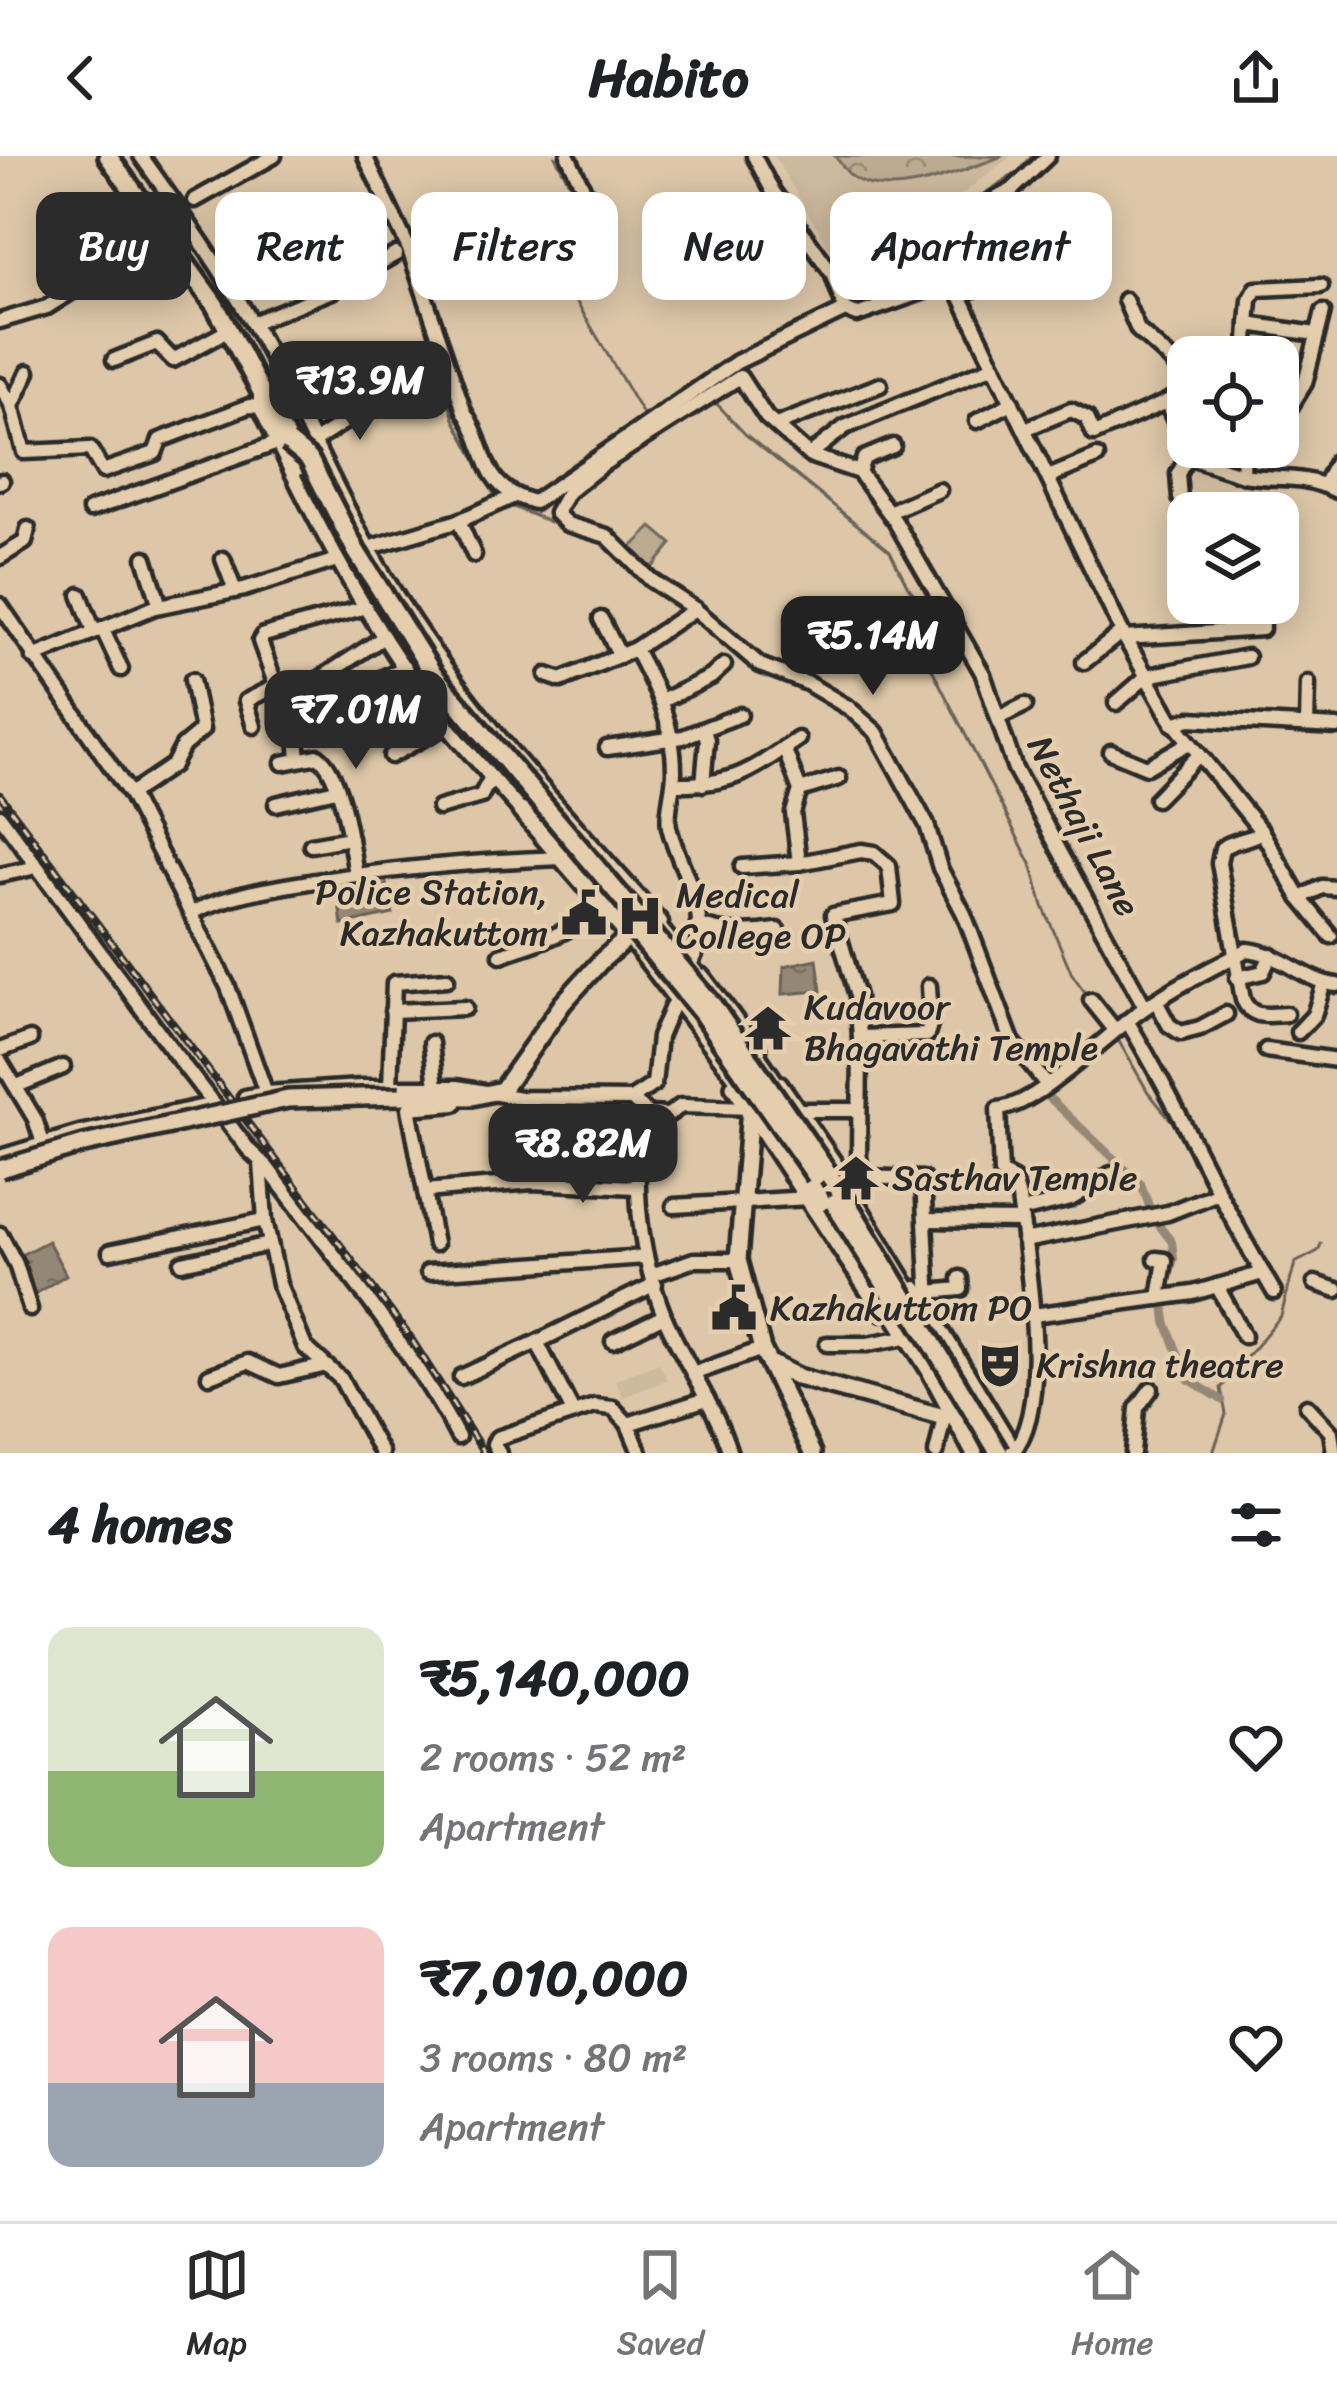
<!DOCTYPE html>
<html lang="en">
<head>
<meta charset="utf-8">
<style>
  :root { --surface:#fff; --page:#f6f6f6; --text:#202124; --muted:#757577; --line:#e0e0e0; --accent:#2b2b2b }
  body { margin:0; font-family:Sriracha,sans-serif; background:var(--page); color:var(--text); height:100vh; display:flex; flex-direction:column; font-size:45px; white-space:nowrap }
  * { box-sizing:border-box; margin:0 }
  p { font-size:39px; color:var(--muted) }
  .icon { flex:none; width:66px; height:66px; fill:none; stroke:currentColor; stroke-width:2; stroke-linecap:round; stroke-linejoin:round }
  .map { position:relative; height:1297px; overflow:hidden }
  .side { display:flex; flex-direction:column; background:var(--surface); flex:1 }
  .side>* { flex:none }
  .guide { position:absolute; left:36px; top:36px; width:1266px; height:108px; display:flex; gap:24px }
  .buttons { position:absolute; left:1167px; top:180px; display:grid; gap:24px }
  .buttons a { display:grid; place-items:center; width:132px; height:132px; border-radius:24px; background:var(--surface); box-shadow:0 6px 30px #0003; font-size:60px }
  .price { position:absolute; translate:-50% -102px; padding:0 27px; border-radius:24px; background:var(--accent); color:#fff; font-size:39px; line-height:78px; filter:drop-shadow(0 3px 6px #0008) }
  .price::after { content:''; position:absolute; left:50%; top:72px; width:36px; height:27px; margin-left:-18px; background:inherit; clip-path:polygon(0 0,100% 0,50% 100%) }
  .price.active { background:#222; color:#fff }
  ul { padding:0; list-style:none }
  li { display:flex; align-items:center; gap:36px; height:300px; padding:0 48px }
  li span { display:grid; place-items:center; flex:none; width:336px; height:240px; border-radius:24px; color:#555 }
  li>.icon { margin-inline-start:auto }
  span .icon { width:144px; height:144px; fill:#fffc; stroke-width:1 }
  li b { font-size:51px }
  h2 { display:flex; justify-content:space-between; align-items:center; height:144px; padding:0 48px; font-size:51px }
  .tag { padding:0 42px; border-radius:24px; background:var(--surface); box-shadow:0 6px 30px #0003; font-size:42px; line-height:108px }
  .tag.active { background:var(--accent); color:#fff }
  header { display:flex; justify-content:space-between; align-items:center; height:156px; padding:0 48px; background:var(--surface); font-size:54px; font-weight:800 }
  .tab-bar { display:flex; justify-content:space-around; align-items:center; height:168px; border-top:3px solid var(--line); background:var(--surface); font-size:33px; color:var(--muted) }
  .tab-bar a { display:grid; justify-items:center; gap:6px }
  .tab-bar .active { color:var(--accent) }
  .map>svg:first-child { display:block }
  .built { fill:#cdb99d }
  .forest { fill:url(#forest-crowns); stroke:#746b5e; stroke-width:3 }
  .water { fill:url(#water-ripples); stroke:#6a6257; stroke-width:3 }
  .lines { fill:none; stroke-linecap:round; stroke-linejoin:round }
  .stream { stroke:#6a6257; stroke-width:3 }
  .canal { stroke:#948775; stroke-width:8 }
  .minor-casing { stroke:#2b2b2b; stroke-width:21 }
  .major-casing { stroke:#2b2b2b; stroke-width:24 }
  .highway-casing { stroke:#2b2b2b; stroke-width:26 }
  .minor { stroke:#e4cead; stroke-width:12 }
  .major { stroke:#e4cead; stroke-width:15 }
  .highway { stroke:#e4cead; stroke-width:16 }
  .rail-casing { stroke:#2b2b2b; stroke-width:8 }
  .rail { stroke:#e4cead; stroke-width:3; stroke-dasharray:9; stroke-linecap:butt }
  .major-bridge-casing { stroke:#2b2b2b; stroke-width:24; stroke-linecap:butt }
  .highway-bridge-casing { stroke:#2b2b2b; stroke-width:26; stroke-linecap:butt }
  .major-bridge { stroke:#e4cead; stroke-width:15 }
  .highway-bridge { stroke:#e4cead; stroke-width:16 }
  .labels { text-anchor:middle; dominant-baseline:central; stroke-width:9; stroke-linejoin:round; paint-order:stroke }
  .street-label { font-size:36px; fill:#2b2b2b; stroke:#e4cead }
  .poi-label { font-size:36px; fill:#2b2b2b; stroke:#e4cead; text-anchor:start }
</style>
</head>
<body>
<header><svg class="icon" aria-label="back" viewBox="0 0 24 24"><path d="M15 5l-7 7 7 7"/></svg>Habito<svg class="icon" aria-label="share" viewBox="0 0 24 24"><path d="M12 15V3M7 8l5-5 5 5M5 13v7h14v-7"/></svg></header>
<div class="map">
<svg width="1337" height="1297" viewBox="0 0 1337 1297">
  <defs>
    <pattern id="forest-crowns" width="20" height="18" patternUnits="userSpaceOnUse" patternTransform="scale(3)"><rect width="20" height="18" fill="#bcab91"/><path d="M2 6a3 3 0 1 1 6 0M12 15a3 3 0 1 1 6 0" fill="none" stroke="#998b77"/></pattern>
    <pattern id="water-ripples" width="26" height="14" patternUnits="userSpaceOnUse" patternTransform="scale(3)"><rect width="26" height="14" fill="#948775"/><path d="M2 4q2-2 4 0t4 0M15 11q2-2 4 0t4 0" fill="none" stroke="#796f60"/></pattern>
  </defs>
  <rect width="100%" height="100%" fill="#ddc7a8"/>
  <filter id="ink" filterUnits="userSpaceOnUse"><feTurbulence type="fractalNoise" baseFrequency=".00833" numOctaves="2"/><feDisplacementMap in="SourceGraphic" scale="24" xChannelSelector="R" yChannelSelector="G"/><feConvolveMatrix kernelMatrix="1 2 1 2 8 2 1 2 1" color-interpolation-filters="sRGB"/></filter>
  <g filter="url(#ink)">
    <!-- built -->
    <g class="built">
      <path d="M774,0h237l-87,68 -5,50 -62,20z"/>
      <path d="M659,1207l8,17 -44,17 -8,-17z"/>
    </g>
    <!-- forest -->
    <g class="forest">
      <path d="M835,0h168c-38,13 -110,47 -149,22 -7,-4 -14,-16 -19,-22z"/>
      <path d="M652,371l20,17 -20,24 -22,-19z"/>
    </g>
    <!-- water -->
    <g class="water">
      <path d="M384,718l9,40 -51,11 -6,-44z"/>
      <path d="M817,803l4,32 -38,3 1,-28z"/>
      <path d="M48,1085l18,34 -33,20 -14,-39z"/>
    </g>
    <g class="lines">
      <!-- stream -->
      <g class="stream">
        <path d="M356,0l13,30"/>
        <path d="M555,0l26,49 -39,23 24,56 79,134"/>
        <path d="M375,41l35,74"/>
        <path d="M956,56l63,-41 13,-15"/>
        <path d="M413,124l41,139 43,81"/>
        <path d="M927,128l10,-4 -4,-49 16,-13"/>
        <path d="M707,234l29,-18"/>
        <path d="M716,247l29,31 145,117 17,34 26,35"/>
        <path d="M506,348l93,38"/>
        <path d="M536,357l13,-10"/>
        <path d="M942,483l-10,30 99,195 12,42 29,68 17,24"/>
        <path d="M1117,882l31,54 22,27"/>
        <path d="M1189,992l8,15"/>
        <path d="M1213,1297l13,-39 -5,-26 60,-72 14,-53 23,-12 3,-7"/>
      </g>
      <!-- canal -->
      <g class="canal">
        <path d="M1041,934l100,94 13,35 18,23 2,16 -9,34"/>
        <path d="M1164,1145l2,21 22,57 34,21"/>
      </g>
      <!-- minor casing -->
      <g class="minor-casing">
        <g id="minor">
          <path d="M141,0c51,71 102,144 142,223 41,81 78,165 129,241 72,109 162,204 249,302"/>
          <path d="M365,0l44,93 55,162c27,40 13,76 70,91l203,-140 108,-52 12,5 96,-34 -7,-44 7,-17 59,-30 36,-34"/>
          <path d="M568,0l17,36 9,34"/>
          <path d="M754,0l18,34 60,83 13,37"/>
          <path d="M195,44l79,-44"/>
          <path d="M307,69l36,59"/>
          <path d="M953,125l172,357 45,80 92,114c-13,8 -28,8 -40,16l-3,15 24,137c9,19 24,15 43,14"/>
          <path d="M959,137l55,-14h21l35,-21"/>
          <path d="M1125,144l13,30 33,30 17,22"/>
          <path d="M0,165l47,-14 43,-27 -12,-28 75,-36"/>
          <path d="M252,167l80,-32 64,-37"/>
          <path d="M1248,168l2,-24 6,-11 65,-3"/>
          <path d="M1246,201l2,-33 68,10"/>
          <path d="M114,204l43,-17 16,17 56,-30"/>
          <path d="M28,216l-16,34 12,46 66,-3 13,22 52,-18 5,-13 89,-34 11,1"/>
          <path d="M0,229l12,21"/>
          <path d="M260,237v14c53,111 110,223 188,320 23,28 48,56 73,84"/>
          <path d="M977,265l35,-18"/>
          <path d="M776,269l104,-40"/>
          <path d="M1278,271l27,-44 18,-71"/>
          <path d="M1025,273l46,-19 16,8 7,16 72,-32"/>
          <path d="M313,286l68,-43"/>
          <path d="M1244,291l-1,28c39,6 56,-2 94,16"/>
          <path d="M809,299l36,-28 149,-61"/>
          <path d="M1193,303l50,16"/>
          <path d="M859,316l5,-14 29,-12"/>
          <path d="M1048,321l49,-20"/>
          <path d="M0,326l2,-1"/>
          <path d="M1324,329l13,-25"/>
          <path d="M1180,342l-2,-24 8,-14 7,-1 -27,-57 22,-13"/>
          <path d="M90,354l187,-67"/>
          <path d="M889,356l50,-22"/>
          <path d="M459,365l15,34"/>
          <path d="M368,392l91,-27 53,-24"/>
          <path d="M0,401l25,-15 3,-13"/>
          <path d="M145,402l15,48"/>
          <path d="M223,403l12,32"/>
          <path d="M80,439l14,36"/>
          <path d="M0,449l130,189 98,193 38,106 95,-6h96l63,11 111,1 18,15 19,1 13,-9 72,2"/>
          <path d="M601,463l19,37"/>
          <path d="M102,472l19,41"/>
          <path d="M1125,482l137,-9 -1,-26"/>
          <path d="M33,501l122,-50 89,-18 93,-29"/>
          <path d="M1084,506l38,-30"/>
          <path d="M547,519l14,5 74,-31"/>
          <path d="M315,526l69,-45"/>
          <path d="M357,535l48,-24"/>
          <path d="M293,544l6,58"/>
          <path d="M661,545l50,-24 13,-12"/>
          <path d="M1116,547l31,-27 100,-19"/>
          <path d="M998,562l27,-13"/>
          <path d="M1173,568l17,-5 147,8"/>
          <path d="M1307,569l1,-42"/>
          <path d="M254,570l-8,-25 30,-15 -16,-45 4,-6 102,-28"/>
          <path d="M607,592l76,-11 57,-22"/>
          <path d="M784,592l16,42 -7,23 6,50"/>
          <path d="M1111,596l36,15 40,-23"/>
          <path d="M391,600l56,-31"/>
          <path d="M283,607l35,-7c24,17 33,89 38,119"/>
          <path d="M674,628c60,1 75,-12 124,-45"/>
          <path d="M703,628l4,-44 -3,-10"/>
          <path d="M800,634l39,-12"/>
          <path d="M130,638l43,-29 10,-19 19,-16 -10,-50"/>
          <path d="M1156,643l42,-43"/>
          <path d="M276,648l60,-14"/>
          <path d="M439,652l42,-12 10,-19"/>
          <path d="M0,660l175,238 74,96 18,17c63,85 142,177 191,270"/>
          <path d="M1262,676l38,66 31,38"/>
          <path d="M311,689l39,-7"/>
          <path d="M742,711l57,-4 62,-12 13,2 15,13 4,38 -60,11 24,81 3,41"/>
          <path d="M0,719l37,-8"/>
          <path d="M1300,742l22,-11 15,1"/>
          <path d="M191,757c38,-19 82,-25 124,-32 82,-13 164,-20 247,-23"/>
          <path d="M698,768c25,11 53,10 79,6"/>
          <path d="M501,799c36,-13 78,-22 99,-55"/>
          <path d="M692,805c23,-45 -13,-91 -23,-134 -3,-16 5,-38 5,-56 0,-47 -17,-81 -39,-122l60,-40"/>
          <path d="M703,820l56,75"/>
          <path d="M1237,822l26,-6 8,-17"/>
          <path d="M1091,844l24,30"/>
          <path d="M1156,845l13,24 12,8 19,-5 26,-14"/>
          <path d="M392,855l73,-3"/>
          <path d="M1298,876l16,-17 10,-32"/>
          <path d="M431,887l5,44"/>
          <path d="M0,894l30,-11"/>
          <path d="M1266,894l71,10"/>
          <path d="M0,905l35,58 8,24"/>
          <path d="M780,927l77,112"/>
          <path d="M1047,929l-35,-44 -48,-127 -24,-46 -13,-43 -51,-93 -27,-24 -42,-25 -47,-18 -65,-56 -44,-29 -44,-44 -40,-12 -11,-11 12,-21 34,-27 138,-88 26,40 43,38 50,17 36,49 88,153 32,95 130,238"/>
          <path d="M17,930l46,-19"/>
          <path d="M390,931l4,-104 53,-4"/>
          <path d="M245,941l21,-4"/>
          <path d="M631,943l23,-15 5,-47 14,-33"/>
          <path d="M641,951c-7,76 -5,139 24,211 20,46 50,87 65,135"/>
          <path d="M797,954h61"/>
          <path d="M0,1001l79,-24 135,-29"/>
          <path d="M261,1007l4,57 14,64 26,63 36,32 40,74"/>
          <path d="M863,1021l60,2 6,124"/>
          <path d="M425,1035l107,-9 104,5"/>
          <path d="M857,1039l9,-8 -7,-29 1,-121 67,-2 4,-13 -2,-36"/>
          <path d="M674,1050l135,-8"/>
          <path d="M1021,1055l50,-12 40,-25"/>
          <path d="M926,1064l96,1"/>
          <path d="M0,1078l16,30 14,45"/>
          <path d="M1024,1085l144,-28 48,-19"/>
          <path d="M435,1088l-26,-136 46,-4"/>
          <path d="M110,1096l155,-32"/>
          <path d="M1156,1103l9,1 -6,38"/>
          <path d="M182,1107l88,-19"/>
          <path d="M428,1116l217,-15"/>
          <path d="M1263,1117l11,19"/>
          <path d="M652,1119l42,-15h44"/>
          <path d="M1315,1127l22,7"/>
          <path d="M1217,1130l27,50"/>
          <path d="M916,1132l99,163"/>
          <path d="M928,1136l33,-3 -1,-11"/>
          <path d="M1033,1159l160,-22 70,-20c-49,-82 -86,-171 -136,-252"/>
          <path d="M613,1185l51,-25"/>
          <path d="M827,1188h41l33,-6"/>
          <path d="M695,1217l67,-24"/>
          <path d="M209,1220l39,-14 31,14 44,-10"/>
          <path d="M461,1221l76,-35"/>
          <path d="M1307,1250l24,26 3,21"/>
          <path d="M573,1256l-36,-70 118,-58"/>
          <path d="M628,1268l79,-25"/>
          <path d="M499,1297l-5,-9 3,-6 98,-32 18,2 15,16 12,29"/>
          <path d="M936,1297l8,-36"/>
          <path d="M1012,1297c42,-48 14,-194 7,-255l-5,-18 -13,-7 -3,-64c39,-3 109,-75 144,-99 32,-23 70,-42 105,-60 34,3 59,32 90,35"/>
          <path d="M1133,1297l4,-45 14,-19"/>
        </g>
      </g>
      <!-- major casing -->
      <g class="major-casing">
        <g id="major">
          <path d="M521,655l108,125 116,152"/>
          <path d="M652,764l51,63"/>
          <path d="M750,890l30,44"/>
          <path d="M734,930l148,225"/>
          <path d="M400,940l72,1 30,-7 61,-87 38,-42 33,-29"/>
          <path d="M750,952l-12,152 24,89 50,104"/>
          <path d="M800,1011l37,55"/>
          <path d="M848,1034l124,205"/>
          <path d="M884,1142l45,71 45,84"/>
          <path d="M772,1208l26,13 146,40"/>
        </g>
      </g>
      <!-- highway casing -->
      <g class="highway-casing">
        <path id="highway" d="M108,0l107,149 86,161"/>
      </g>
      <!-- minor -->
      <use href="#minor" class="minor"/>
      <!-- major -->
      <use href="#major" class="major"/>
      <!-- highway -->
      <use href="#highway" class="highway"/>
      <!-- rail casing -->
      <g class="rail-casing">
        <path id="rail" d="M0,639l410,542 74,116"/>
      </g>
      <!-- rail -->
      <use href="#rail" class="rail"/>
      <!-- major-bridge casing -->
      <g class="major-bridge-casing">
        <path id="major-bridge" d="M0,1013l84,-25 204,-45 112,-3"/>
      </g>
      <!-- highway-bridge casing -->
      <g class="highway-bridge-casing">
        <g id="highway-bridge">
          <path d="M288,286l21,17 47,92 77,123 280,332 125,182 161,265"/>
          <path d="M636,776l66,81 114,163"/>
          <path d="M834,1047l66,105"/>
        </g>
      </g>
      <!-- major-bridge -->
      <use href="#major-bridge" class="major-bridge"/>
      <!-- highway-bridge -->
      <use href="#highway-bridge" class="highway-bridge"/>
    </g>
  </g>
  <!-- icons -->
  <defs>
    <g id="civic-bare" transform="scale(3.6)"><path d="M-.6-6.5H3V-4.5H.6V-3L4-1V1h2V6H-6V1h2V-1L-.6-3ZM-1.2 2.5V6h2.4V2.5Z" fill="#2b2b2b" stroke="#e4cead" stroke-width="2.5" paint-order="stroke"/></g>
    <g id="hospital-bare" transform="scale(3.6)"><path d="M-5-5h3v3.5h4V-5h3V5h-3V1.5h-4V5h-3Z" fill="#2b2b2b" stroke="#e4cead" stroke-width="2.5" paint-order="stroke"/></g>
    <g id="temple-bare" transform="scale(3.6)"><path d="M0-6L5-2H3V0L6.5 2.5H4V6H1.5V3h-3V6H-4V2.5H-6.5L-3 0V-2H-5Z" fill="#2b2b2b" stroke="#e4cead" stroke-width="2.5" paint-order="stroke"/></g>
    <g id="theatre-bare" transform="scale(3.6)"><path d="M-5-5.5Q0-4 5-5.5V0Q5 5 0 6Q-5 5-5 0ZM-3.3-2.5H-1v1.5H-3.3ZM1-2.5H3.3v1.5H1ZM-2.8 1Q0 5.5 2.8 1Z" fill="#2b2b2b" stroke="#e4cead" stroke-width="2.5" paint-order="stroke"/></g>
  </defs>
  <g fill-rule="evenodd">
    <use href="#civic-bare" x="584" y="757"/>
    <use href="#hospital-bare" x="640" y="760"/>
    <use href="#temple-bare" x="768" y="872"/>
    <use href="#temple-bare" x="856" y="1022"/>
    <use href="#civic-bare" x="734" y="1152"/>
    <use href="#theatre-bare" x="1000" y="1209"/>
  </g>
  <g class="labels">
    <!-- street labels -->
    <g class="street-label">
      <text transform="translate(1084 670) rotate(62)">Nethaji Lane</text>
    </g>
    <!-- poi labels -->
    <g class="poi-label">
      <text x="548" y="736" text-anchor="end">Police Station,<tspan x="548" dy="41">Kazhakuttom</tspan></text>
      <text x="676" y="739">Medical<tspan x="676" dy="41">College OP</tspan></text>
      <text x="804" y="851">Kudavoor<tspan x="804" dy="41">Bhagavathi Temple</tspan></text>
      <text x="892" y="1022">Sasthav Temple</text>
      <text x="770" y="1152">Kazhakuttom PO</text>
      <text x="1036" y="1209">Krishna theatre</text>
    </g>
  </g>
</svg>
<div class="buttons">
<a><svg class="icon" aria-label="locate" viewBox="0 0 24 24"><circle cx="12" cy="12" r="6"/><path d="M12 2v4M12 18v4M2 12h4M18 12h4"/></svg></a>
<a><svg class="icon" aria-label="layers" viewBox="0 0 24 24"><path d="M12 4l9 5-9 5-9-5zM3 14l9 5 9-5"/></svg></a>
</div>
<b class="price" style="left:360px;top:287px">₹13.9M</b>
<b class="price active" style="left:873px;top:542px">₹5.14M</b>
<b class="price" style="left:356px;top:616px">₹7.01M</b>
<b class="price" style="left:583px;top:1050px">₹8.82M</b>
<div class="guide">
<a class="tag active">Buy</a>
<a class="tag">Rent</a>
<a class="tag">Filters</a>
<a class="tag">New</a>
<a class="tag">Apartment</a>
</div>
</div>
<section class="side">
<h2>4 homes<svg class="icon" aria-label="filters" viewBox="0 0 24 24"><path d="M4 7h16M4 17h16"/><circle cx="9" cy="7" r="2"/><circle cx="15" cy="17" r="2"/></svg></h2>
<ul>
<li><span style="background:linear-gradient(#dfe7d0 60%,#8fb573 0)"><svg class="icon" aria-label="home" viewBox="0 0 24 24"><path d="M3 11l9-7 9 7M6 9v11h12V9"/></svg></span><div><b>₹5,140,000</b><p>2 rooms · 52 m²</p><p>Apartment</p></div><svg class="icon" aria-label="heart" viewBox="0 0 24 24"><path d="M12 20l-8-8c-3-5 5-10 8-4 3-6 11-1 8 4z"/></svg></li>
<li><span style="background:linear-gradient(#f6c9c9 65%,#9aa5b1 0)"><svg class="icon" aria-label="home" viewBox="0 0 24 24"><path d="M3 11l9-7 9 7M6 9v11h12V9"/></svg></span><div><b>₹7,010,000</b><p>3 rooms · 80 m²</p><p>Apartment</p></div><svg class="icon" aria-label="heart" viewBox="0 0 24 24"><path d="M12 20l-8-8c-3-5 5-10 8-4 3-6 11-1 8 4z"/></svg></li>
</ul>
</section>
<nav class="tab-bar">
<a class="active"><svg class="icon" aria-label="map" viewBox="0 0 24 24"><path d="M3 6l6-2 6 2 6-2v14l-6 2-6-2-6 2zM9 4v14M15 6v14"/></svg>Map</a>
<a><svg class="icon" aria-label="saved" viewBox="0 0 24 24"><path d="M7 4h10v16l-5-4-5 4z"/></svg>Saved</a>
<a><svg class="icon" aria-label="home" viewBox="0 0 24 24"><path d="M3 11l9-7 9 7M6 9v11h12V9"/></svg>Home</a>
</nav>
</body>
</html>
